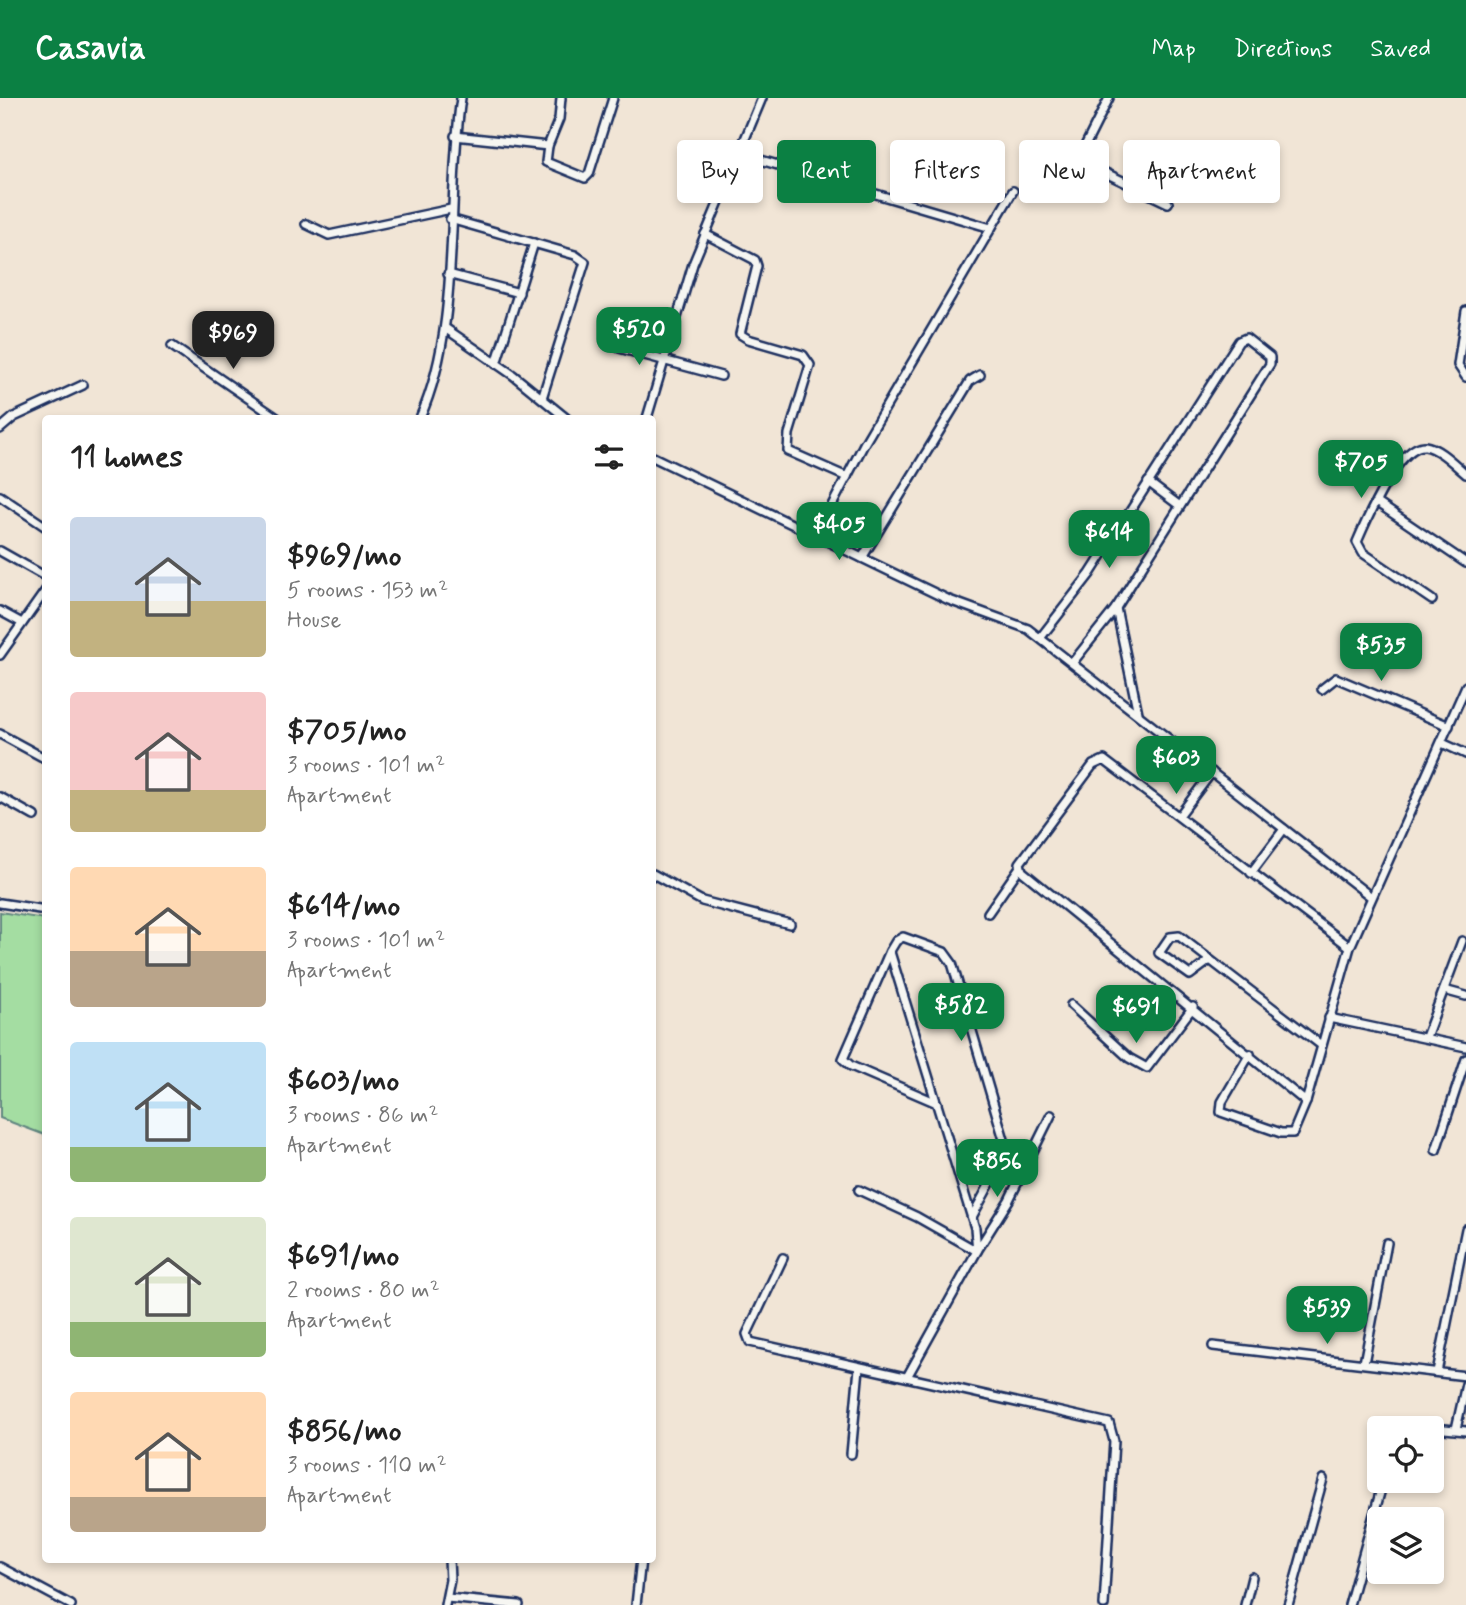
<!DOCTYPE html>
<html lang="en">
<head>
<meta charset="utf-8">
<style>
  :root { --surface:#fff; --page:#f6f6f6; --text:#222; --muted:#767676; --accent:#0b8043 }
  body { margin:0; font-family:Mynerve,sans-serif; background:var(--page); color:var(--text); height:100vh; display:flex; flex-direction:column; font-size:26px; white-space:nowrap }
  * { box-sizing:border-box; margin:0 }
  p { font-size:23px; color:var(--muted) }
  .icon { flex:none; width:38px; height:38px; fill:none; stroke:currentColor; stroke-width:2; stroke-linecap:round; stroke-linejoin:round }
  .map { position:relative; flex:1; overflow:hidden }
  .drawer { position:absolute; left:42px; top:317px; width:614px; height:1148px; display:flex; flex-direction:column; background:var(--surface); border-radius:7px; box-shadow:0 4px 10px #0003 }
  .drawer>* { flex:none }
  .guide { position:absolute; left:677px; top:42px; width:665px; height:63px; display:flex; gap:14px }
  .controls { position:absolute; left:1367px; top:1318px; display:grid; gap:14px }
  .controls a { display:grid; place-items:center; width:77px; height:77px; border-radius:7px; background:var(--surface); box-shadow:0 4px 10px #0003; font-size:35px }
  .price { position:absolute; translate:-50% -60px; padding:0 16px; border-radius:14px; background:var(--accent); color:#fff; font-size:23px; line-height:46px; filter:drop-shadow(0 2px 4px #0008) }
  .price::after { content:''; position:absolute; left:50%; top:42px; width:21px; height:16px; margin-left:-10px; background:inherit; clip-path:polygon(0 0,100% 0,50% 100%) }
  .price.active { background:#222; color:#fff }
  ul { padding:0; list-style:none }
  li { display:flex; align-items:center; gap:21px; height:175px; padding:0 28px }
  li span { display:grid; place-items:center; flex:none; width:196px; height:140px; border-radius:7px; color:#555 }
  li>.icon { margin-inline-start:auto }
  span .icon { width:84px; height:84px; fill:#fffc; stroke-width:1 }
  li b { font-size:30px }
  h2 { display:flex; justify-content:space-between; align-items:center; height:84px; padding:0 28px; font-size:30px }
  .chip { padding:0 24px; border-radius:7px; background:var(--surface); box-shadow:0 4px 10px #0003; font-size:24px; line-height:63px }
  .chip.active { background:var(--accent); color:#fff }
  header { display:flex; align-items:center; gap:42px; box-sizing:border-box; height:98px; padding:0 35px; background:var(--accent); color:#fff }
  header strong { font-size:33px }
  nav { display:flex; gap:38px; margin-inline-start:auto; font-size:24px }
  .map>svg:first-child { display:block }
  .green { fill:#a4dda2; stroke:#608680; stroke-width:2 }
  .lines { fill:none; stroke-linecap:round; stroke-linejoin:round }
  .street-casing { stroke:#1b2f5e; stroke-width:12 }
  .street { stroke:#f6f6f2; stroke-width:7 }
</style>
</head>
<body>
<header>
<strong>Casavia</strong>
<nav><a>Map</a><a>Directions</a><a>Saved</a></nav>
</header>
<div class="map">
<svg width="1466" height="1507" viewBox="0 0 1466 1507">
  <rect width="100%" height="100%" fill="#f1e5d6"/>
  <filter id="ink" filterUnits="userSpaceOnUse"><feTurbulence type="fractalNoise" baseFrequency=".0143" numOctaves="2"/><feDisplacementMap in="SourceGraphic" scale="14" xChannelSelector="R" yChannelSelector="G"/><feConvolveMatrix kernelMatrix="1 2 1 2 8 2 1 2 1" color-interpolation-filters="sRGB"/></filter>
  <g filter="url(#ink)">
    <!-- green -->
    <path class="green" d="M0,814l45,7v216l-45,-17z"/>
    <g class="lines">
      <!-- street casing -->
      <g class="street-casing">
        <g id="street">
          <path d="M1109,0l-24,48 -2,11 6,8 79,38"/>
          <path d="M455,38l93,10 11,-27 2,-21"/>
          <path d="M548,48l-2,16 39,16 4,-4 24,-76"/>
          <path d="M737,55l254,75"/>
          <path d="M450,121l125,36 10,7 -43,136"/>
          <path d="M306,126l23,11 122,-26"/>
          <path d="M705,136l50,26 2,6 -17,68 8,5 55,16 7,10 -21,69 -1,17 59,26"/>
          <path d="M448,176l71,19"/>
          <path d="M1466,213l-8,54 8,12"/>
          <path d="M445,230l68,47 53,43"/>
          <path d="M172,248l105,72"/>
          <path d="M619,250l102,28"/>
          <path d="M496,266l38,-121"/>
          <path d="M420,320c42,-94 26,-217 41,-320"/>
          <path d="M647,320l46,-154 69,-166"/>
          <path d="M0,331l14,-12 69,-32"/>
          <path d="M653,359l296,143 79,29 342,267"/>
          <path d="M1148,384l32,24"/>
          <path d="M0,398l46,31"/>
          <path d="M1376,404l90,61"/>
          <path d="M816,438l48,-92 149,-253"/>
          <path d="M0,453l46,26"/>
          <path d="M862,460l108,-177 10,-6"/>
          <path d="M1432,502l-69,-47 -6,-11c9,-21 42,-98 68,-96 14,2 30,19 41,28"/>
          <path d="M1116,510l22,105"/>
          <path d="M0,513l22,12"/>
          <path d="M1041,539l49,-63 149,-233 7,-3 24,19v7l-154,244 -43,54"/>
          <path d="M0,557l46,-65"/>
          <path d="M1322,591l14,-11 113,48"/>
          <path d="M0,636l46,25"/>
          <path d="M1442,645l24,11"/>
          <path d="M0,699l34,19"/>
          <path d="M1179,718l33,-44"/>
          <path d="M1251,775l33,-44"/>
          <path d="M653,776l49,27 88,23"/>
          <path d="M0,805l46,7"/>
          <path d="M988,815l32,-46"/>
          <path d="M890,854l85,276 2,23 32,-51 42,-85"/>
          <path d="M1210,862l-20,15 -31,-22 11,-16 9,-1 142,109"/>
          <path d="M1444,892l22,6"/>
          <path d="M1071,907l58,53 18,10 46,-61"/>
          <path d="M1329,920l137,29"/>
          <path d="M1426,939l36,-96"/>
          <path d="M1250,956l-28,48 -1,10 60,21h12l13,-31 44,-155 116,-261"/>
          <path d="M1306,1004l-284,-231 -2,-8 73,-98 11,-5 246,187"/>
          <path d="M937,1005l-86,-37 -8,-7 47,-108 6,-10 7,-4 41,15 8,11 53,180 -4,20 -29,54"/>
          <path d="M1436,1052l30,-91"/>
          <path d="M859,1092l58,27 60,34 -70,126"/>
          <path d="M783,1160l-36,76 3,8 359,81 5,18 -10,164"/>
          <path d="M1213,1248l253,30"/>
          <path d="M1364,1265l23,-120"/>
          <path d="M1437,1274l29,-143"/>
          <path d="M1390,1326l76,7"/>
          <path d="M1456,1331l10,-45"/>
          <path d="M851,1356l8,-86"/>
          <path d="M0,1469l71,38"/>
          <path d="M447,1500l72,7"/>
          <path d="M445,1507l5,-25 -1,-21"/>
          <path d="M636,1507l5,-46"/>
          <path d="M1245,1507l7,-28"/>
          <path d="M1288,1507l35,-126"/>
          <path d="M1349,1507l34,-123"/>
        </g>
      </g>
      <!-- street -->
      <use href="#street" class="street"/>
    </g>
  </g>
</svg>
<div class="controls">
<a><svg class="icon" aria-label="locate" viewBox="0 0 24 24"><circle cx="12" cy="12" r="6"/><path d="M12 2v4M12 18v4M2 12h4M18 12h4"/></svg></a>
<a><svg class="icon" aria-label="layers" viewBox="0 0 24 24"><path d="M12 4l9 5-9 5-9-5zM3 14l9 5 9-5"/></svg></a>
</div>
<b class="price" style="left:639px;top:269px">$520</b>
<b class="price active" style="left:233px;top:273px">$969</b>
<b class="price" style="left:1361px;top:402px">$705</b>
<b class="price" style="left:839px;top:464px">$405</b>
<b class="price" style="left:1109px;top:472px">$614</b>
<b class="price" style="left:1381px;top:585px">$535</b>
<b class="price" style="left:1176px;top:698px">$603</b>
<b class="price" style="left:961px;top:945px">$582</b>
<b class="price" style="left:1136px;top:947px">$691</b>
<b class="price" style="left:997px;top:1101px">$856</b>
<b class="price" style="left:1327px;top:1248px">$539</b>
<div class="guide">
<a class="chip">Buy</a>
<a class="chip active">Rent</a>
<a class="chip">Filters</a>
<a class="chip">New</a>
<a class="chip">Apartment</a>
</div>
<section class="drawer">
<h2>11 homes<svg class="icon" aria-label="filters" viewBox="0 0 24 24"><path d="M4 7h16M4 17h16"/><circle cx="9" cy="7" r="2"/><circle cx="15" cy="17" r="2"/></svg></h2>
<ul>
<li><span style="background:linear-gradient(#c9d6e8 60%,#c2b280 0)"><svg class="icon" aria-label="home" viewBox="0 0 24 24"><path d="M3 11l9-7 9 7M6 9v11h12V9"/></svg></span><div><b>$969/mo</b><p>5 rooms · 153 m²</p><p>House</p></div></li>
<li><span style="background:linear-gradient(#f6c9c9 70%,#c2b280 0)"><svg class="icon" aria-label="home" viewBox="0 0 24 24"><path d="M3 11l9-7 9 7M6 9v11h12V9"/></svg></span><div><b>$705/mo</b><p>3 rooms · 101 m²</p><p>Apartment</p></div></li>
<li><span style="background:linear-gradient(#ffd9b3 60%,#b9a48a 0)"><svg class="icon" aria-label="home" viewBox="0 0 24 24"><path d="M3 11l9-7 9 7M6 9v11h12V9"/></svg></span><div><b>$614/mo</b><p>3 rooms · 101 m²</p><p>Apartment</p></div></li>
<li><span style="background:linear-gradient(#bfe0f5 75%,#8fb573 0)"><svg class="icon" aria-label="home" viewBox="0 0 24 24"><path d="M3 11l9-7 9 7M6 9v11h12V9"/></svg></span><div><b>$603/mo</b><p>3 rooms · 86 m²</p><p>Apartment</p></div></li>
<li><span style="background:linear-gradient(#dfe7d0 75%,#8fb573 0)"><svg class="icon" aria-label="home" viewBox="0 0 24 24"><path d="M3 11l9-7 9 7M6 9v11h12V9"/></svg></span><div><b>$691/mo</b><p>2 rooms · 80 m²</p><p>Apartment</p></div></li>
<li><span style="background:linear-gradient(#ffd9b3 75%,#b9a48a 0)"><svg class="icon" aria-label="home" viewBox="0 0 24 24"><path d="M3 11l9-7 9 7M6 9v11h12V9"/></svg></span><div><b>$856/mo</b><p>3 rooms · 110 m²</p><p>Apartment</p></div></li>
</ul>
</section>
</div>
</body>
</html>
